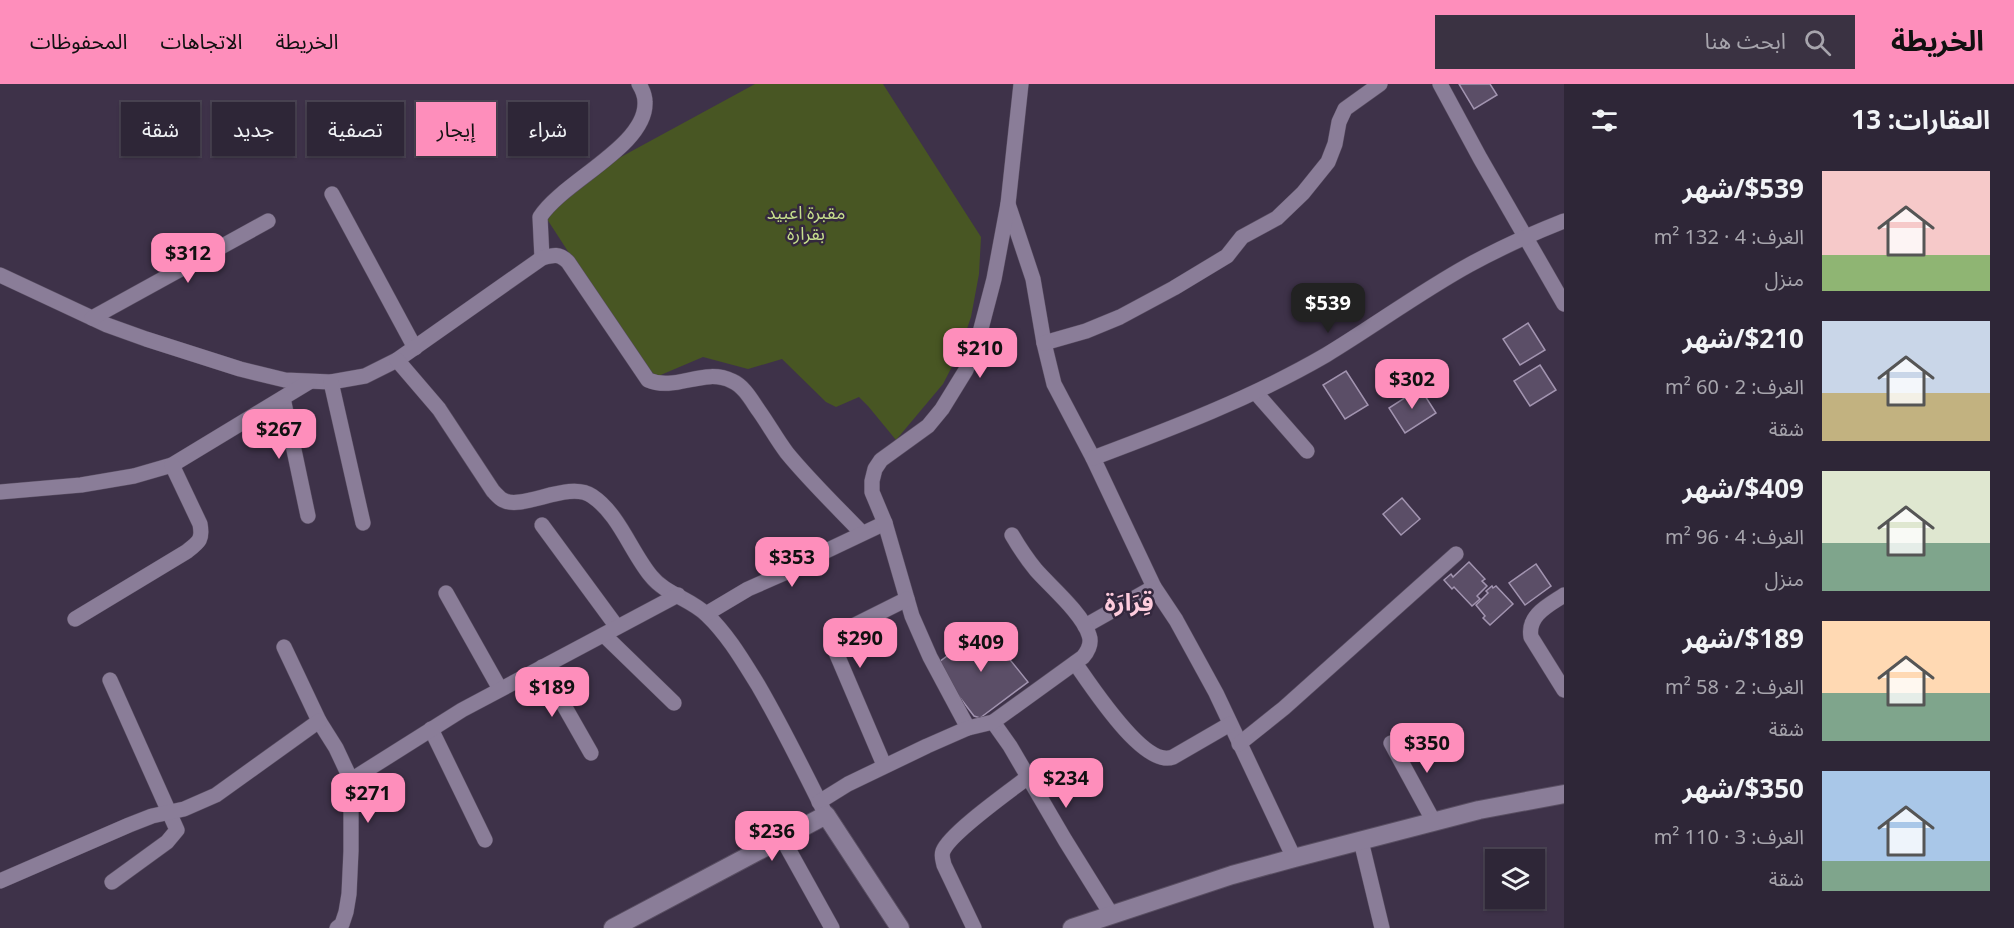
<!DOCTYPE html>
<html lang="ar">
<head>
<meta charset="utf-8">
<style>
  :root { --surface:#2e2637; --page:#3a3242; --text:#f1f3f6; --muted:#a7a5ad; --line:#494352; --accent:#fe8ebb }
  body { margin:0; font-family:"Noto Sans","Noto Sans Arabic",sans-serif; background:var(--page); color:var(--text); direction:rtl; height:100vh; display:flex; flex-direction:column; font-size:22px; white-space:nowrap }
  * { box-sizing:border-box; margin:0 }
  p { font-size:20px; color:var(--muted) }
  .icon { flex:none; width:33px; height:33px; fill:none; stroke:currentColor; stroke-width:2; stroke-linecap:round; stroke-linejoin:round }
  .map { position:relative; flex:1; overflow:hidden; direction:ltr }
  .panel { display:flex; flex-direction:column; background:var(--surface); width:450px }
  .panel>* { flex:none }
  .hud { position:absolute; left:18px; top:18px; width:570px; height:54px; direction:rtl; display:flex; gap:12px }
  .fabs { position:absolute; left:1485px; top:765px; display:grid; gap:12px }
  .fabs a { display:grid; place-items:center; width:60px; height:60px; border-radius:0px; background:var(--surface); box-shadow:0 2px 4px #0004,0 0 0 2px var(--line); font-size:30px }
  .price { position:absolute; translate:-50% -51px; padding:0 14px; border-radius:12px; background:var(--accent); color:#111; font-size:20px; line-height:39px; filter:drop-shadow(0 2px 3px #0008) }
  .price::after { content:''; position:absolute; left:50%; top:36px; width:18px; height:14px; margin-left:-9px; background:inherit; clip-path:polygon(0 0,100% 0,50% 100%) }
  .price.active { background:#222; color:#fff }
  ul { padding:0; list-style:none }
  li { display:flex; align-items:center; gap:18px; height:150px; padding:0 24px }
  li span { display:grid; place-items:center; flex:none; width:168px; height:120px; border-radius:0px; color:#555 }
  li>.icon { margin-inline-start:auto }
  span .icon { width:72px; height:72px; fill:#fffc; stroke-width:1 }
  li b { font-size:26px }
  h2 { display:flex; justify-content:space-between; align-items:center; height:72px; padding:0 24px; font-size:26px }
  .chip { padding:0 21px; border-radius:0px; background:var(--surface); box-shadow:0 2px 4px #0004,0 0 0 2px var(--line); font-size:21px; line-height:54px }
  .chip.active { background:var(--accent); color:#111 }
  header { display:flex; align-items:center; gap:36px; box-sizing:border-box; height:84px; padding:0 30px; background:var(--accent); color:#111 }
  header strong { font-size:28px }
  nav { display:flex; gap:33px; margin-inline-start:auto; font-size:21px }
  .search { width:420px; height:54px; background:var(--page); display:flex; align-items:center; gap:15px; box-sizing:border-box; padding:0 21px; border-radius:0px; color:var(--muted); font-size:22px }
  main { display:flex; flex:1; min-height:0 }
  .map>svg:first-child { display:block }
  .green { fill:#485623 }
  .building { fill:#5b4e67; stroke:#a294b0; stroke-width:1.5 }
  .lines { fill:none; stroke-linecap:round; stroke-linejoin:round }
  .street-casing { stroke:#594e62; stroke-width:16 }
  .secondary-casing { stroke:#594e62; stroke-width:20 }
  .street { stroke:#8a7d98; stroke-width:15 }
  .secondary { stroke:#8a7d98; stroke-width:18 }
  .labels { text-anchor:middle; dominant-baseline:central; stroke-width:5; stroke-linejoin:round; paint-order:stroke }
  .park-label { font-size:18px; fill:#c6de8d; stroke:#34283e }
  .district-label { font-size:24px; font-weight:bold; fill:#feccdd; stroke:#34283e }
</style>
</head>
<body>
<header>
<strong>الخريطة</strong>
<div class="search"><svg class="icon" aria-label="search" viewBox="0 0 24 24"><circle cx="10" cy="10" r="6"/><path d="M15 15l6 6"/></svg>ابحث هنا</div>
<nav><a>الخريطة</a><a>الاتجاهات</a><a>المحفوظات</a></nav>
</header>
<main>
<section class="panel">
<h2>العقارات: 13<svg class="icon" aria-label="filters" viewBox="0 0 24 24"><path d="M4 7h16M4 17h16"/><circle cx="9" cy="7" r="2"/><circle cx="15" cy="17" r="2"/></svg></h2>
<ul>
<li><span style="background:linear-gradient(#f6c9c9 70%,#8fb573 0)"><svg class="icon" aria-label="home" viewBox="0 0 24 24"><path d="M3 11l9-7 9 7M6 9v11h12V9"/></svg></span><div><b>$539/شهر</b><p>الغرف: 4 · 132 m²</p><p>منزل</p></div></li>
<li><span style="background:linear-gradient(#c9d6e8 60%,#c2b280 0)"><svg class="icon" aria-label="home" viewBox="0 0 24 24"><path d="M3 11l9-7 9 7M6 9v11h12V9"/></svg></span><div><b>$210/شهر</b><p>الغرف: 2 · 60 m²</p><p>شقة</p></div></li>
<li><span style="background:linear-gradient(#dfe7d0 60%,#7fa58c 0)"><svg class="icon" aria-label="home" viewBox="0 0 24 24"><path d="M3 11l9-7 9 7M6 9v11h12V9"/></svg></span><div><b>$409/شهر</b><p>الغرف: 4 · 96 m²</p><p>منزل</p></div></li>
<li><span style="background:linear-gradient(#ffd9b3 60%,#7fa58c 0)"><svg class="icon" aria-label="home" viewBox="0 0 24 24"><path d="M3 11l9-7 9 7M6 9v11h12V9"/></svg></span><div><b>$189/شهر</b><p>الغرف: 2 · 58 m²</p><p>شقة</p></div></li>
<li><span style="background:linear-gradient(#a9c7e8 75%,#7fa58c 0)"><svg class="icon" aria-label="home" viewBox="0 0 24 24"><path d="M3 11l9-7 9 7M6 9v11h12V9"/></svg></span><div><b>$350/شهر</b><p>الغرف: 3 · 110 m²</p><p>شقة</p></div></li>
</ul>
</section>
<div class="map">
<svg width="1564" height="844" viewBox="0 0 1564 844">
  <rect width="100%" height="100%" fill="#3e3249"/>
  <!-- green -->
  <path class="green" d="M755,0h128l98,153 -2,37 -8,43 -13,38 -15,29 -47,56 -28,-34 -9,-9 -23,10 -10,-5 -44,-43 -34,10 -45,-12 -47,20 -35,-44 -76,-117 74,-58z"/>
  <!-- building -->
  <g class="building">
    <path d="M1459,0h31l7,11 -23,14z"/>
    <path d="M1528,239l17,27 -25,15 -17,-26z"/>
    <path d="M1540,281l16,25 -26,16 -16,-25z"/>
    <path d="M1346,287l22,34 -23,14 -22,-34z"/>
    <path d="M1420,304l16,25 -31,20 -16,-25z"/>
    <path d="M1402,414l18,21 -19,16 -18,-21z"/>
    <path d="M1469,478l16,17 -3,2 5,5 -10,10 3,3 -8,7 -18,-19 -2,2 -8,-9 7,-6 2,3z"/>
    <path d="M1536,480l15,22 -26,19 -16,-22z"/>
    <path d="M1492,502l1,2 3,-2 17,18 -23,21 -7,-7 2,-2 -9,-11 12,-12 -2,-2z"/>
    <path d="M982,541l46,57 -48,36 -6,-2 -39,-51 38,-28 -3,-3z"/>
  </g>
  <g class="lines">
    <!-- street casing -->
    <g class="street-casing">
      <g id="street">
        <path d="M1440,0l40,74 84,146"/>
        <path d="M332,110l83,154"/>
        <path d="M1008,120l25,75 11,64 10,41 39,74 61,129 22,33 40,73 78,165"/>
        <path d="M542,174l-2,-41c23,-36 107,-71 105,-115 0,-6 -3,-13 -6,-18"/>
        <path d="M0,191l107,50 39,14 94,30 45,11 46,2 34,-6 32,-16 145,-102c11,-3 17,-5 26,4l80,118c28,12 56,-13 84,1 12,5 20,20 27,30 10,14 18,29 28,42 23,28 50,54 75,80"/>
        <path d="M92,234l176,-97"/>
        <path d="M1044,259l42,-12 34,-14 54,-29 53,-32 15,-19 35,-19 26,-25 25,-31 7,-18 4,-22 6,-13 35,-25"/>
        <path d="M397,276l42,49 54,82c3,3 6,7 10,9 19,11 66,-20 89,-4 27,18 39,56 59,80 14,18 40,23 56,39 21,20 36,46 51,70 25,43 46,86 68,130"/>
        <path d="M331,298l32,141"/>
        <path d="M1256,309l51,58"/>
        <path d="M283,314l25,118"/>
        <path d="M1093,374c80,-30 159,-60 233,-103 48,-29 94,-63 143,-90 31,-17 62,-31 95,-44"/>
        <path d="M0,408l81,-7 53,-9 38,-11 137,-83"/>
        <path d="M542,441l75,102"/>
        <path d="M446,509l54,96"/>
        <path d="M1564,511c-15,10 -37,20 -33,42l33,53"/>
        <path d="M706,530l42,-25 48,-21 30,-17 59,-28"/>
        <path d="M75,535l111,-67c13,-10 17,-12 14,-28l-28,-59"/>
        <path d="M1085,542l69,-39"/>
        <path d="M604,551l70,68"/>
        <path d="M284,563l35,74 17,27 15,32v71l-2,43 -3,18 -4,12 -5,4"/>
        <path d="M1075,579c15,21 69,106 98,94l57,-33"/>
        <path d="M542,583l49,86"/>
        <path d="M110,596l67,150 -10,12 -55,40"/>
        <path d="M993,638l17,24 55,94 46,74"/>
        <path d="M968,644l-38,-71 -18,-41 -27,-93 -13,-31v-11l3,-12 6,-9 47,-34 14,-17 24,-39 12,-30 16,-61 14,-75 13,-120"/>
        <path d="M431,645l54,111"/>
        <path d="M1391,659l43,79"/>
        <path d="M1239,660l45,-36 172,-154"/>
        <path d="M884,681l-52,-122 3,-8 72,-36"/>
        <path d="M351,696l111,-70 216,-115"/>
        <path d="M819,718l29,-18 79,-38 41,-18 25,-6 90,-65c5,-6 9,-14 6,-22 -6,-21 -39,-49 -53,-65 -9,-11 -17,-23 -24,-35"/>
        <path d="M782,754l50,90"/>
        <path d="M1361,757l21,87"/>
        <path d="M0,797l129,-56 23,-9 32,-7 32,-14 103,-74"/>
        <path d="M974,844l-30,-63c-1,-5 -3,-9 -1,-14 7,-18 67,-60 85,-74"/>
      </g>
    </g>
    <!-- secondary casing -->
    <g class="secondary-casing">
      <g id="secondary">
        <path d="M613,844l213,-113 74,113"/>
        <path d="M1072,844l160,-53 62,-17 185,-48 85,-16"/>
      </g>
    </g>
    <!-- street -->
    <use href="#street" class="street"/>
    <!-- secondary -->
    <use href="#secondary" class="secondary"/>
  </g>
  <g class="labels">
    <!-- park labels -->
    <g class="park-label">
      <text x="806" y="128">مقبرة اعبيد<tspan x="806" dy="21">بقرارة</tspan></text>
    </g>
    <!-- district labels -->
    <g class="district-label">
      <text x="1129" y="517">قِرَارَة</text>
    </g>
  </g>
</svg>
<div class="fabs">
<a><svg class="icon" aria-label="layers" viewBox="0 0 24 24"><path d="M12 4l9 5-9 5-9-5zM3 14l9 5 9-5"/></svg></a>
</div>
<b class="price" style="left:188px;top:200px">$312</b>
<b class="price active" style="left:1328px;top:250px">$539</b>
<b class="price" style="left:980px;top:295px">$210</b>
<b class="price" style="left:1412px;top:326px">$302</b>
<b class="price" style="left:279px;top:376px">$267</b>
<b class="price" style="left:792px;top:504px">$353</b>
<b class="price" style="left:860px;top:585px">$290</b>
<b class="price" style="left:981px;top:589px">$409</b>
<b class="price" style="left:552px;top:634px">$189</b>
<b class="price" style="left:1427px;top:690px">$350</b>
<b class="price" style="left:1066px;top:725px">$234</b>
<b class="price" style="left:368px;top:740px">$271</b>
<b class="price" style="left:772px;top:778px">$236</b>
<div class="hud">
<a class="chip">شراء</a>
<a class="chip active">إيجار</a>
<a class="chip">تصفية</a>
<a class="chip">جديد</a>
<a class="chip">شقة</a>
</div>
</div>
</main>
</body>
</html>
